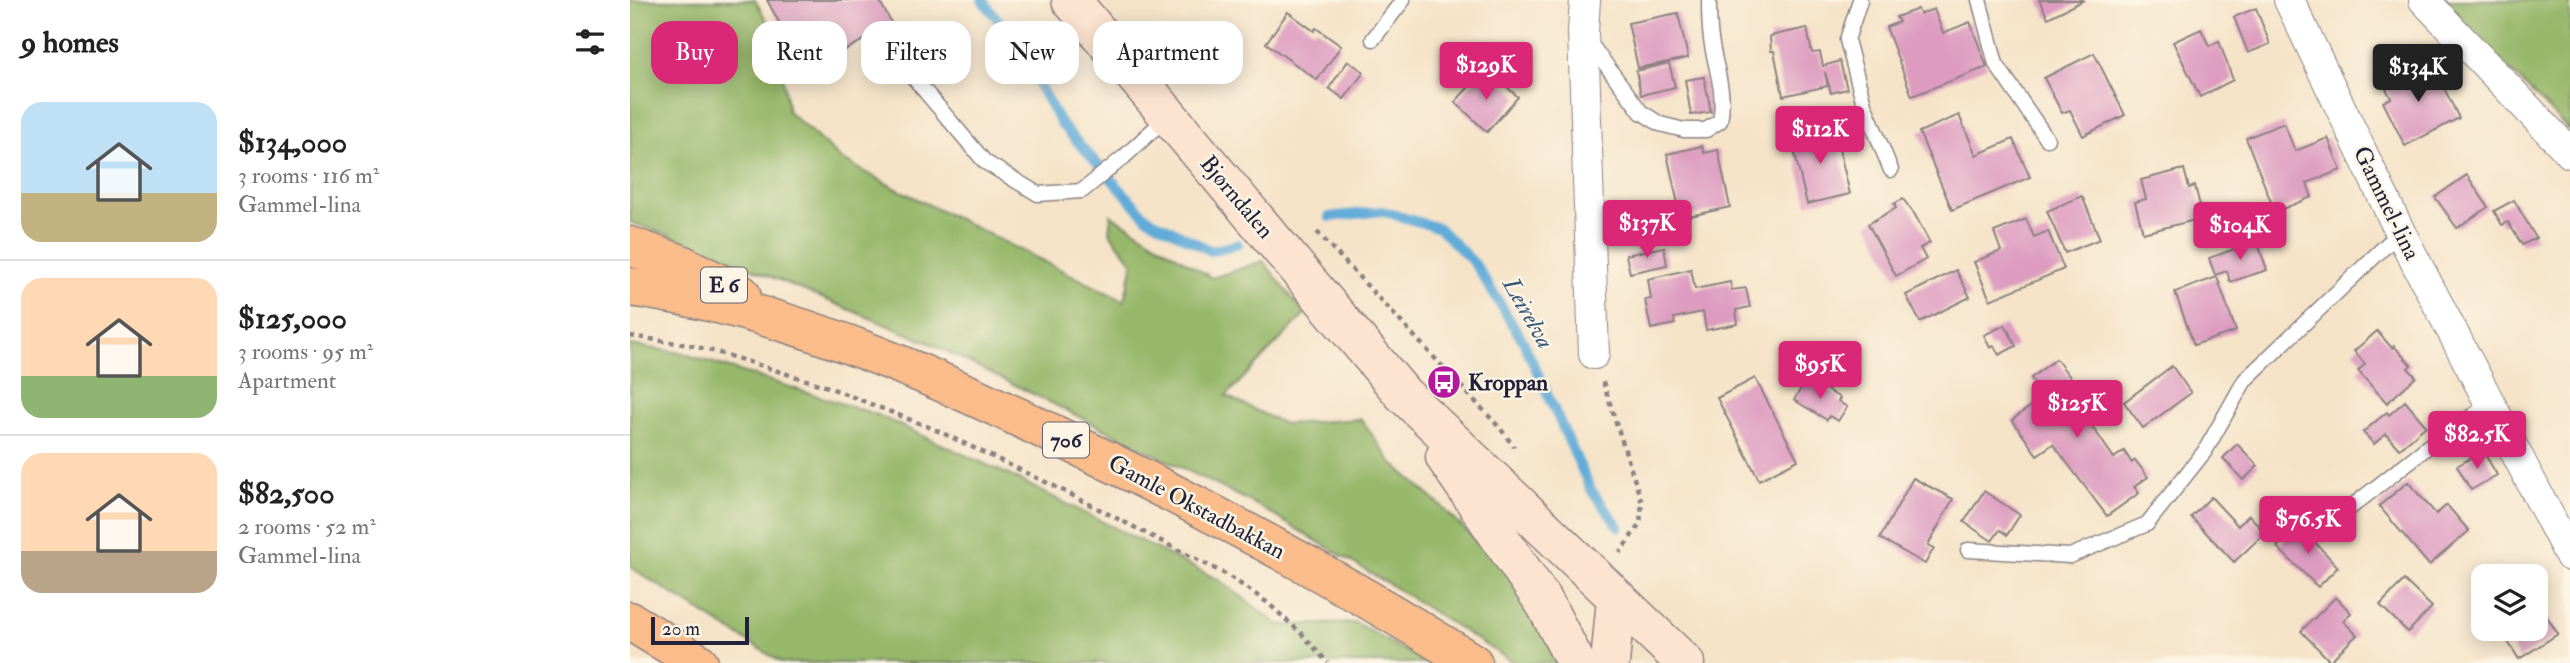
<!DOCTYPE html>
<html lang="en">
<head>
<meta charset="utf-8">
<style>
  :root { --surface:#fff; --page:#f2f2f2; --text:#222; --muted:#767676; --line:#e0e0e0; --accent:#db2777 }
  body { margin:0; font-family:"IM FELL Double Pica",serif; background:var(--page); color:var(--text); height:100vh; display:flex; flex-direction:column; font-size:26px; white-space:nowrap }
  * { box-sizing:border-box; margin:0 }
  p { font-size:23px; color:var(--muted) }
  .icon { flex:none; width:38px; height:38px; fill:none; stroke:currentColor; stroke-width:2; stroke-linecap:round; stroke-linejoin:round }
  .map { position:relative; flex:1; overflow:hidden }
  .details { display:flex; flex-direction:column; background:var(--surface); width:630px }
  .details>* { flex:none }
  .hud { position:absolute; left:21px; top:21px; width:665px; height:63px; display:flex; gap:14px }
  .buttons { position:absolute; left:1841px; top:564px; display:grid; gap:14px }
  .buttons a { display:grid; place-items:center; width:77px; height:77px; border-radius:14px; background:var(--surface); box-shadow:0 4px 18px #0003; font-size:35px }
  .scale { position:absolute; left:21px; bottom:18px; width:98px; box-sizing:border-box; padding-left:7px; border:4px solid #22223b; border-top:0; font-size:19px; line-height:24px; white-space:nowrap; color:#22223b; -webkit-text-stroke:5px #fcf5e5; paint-order:stroke }
  .price { position:absolute; translate:-50% -60px; padding:0 16px; border-radius:7px; background:var(--accent); color:#fff; font-size:23px; line-height:46px; filter:drop-shadow(0 2px 4px #0008) }
  .price::after { content:''; position:absolute; left:50%; top:42px; width:21px; height:16px; margin-left:-10px; background:inherit; clip-path:polygon(0 0,100% 0,50% 100%) }
  .price.current { background:#222; color:#fff }
  ul { padding:0; list-style:none }
  li { display:flex; align-items:center; gap:21px; height:175px; padding:0 21px }
  li+li { border-top:2px solid var(--line) }
  li span { display:grid; place-items:center; flex:none; width:196px; height:140px; border-radius:21px; color:#555 }
  li>.icon { margin-inline-start:auto }
  span .icon { width:84px; height:84px; fill:#fffc; stroke-width:1 }
  li b { font-size:30px }
  h2 { display:flex; justify-content:space-between; align-items:center; height:84px; padding:0 21px; font-size:30px }
  .tag { padding:0 24px; border-radius:21px; background:var(--surface); box-shadow:0 4px 18px #0003; font-size:24px; line-height:63px }
  .tag.current { background:var(--accent); color:#fff }
  main { display:flex; flex:1; min-height:0 }
  .map>svg:first-child { display:block }
  .forest { fill:#97b76b; stroke:#5c6c53; stroke-width:2 }
  .lines { fill:none; stroke-linecap:round; stroke-linejoin:round }
  .stream { stroke:#60abd8; stroke-width:10 }
  .building { fill:#dd9bc0 }
  .service-casing { stroke:#8c8282; stroke-width:17 }
  .minor-casing { stroke:#8c8282; stroke-width:32 }
  .secondary-casing { stroke:#8c8282; stroke-width:41 }
  .trunk-casing { stroke:#8c8282; stroke-width:41 }
  .path { stroke:#8c8282; stroke-width:4.5; stroke-dasharray:5 5; stroke-linecap:butt }
  .service { stroke:#fff; stroke-width:14 }
  .minor { stroke:#fff; stroke-width:30 }
  .secondary { stroke:#fde4d0; stroke-width:38 }
  .trunk { stroke:#f9bc8a; stroke-width:38 }
  .labels { text-anchor:middle; dominant-baseline:central; stroke-width:5; stroke-linejoin:round; paint-order:stroke }
  .shield { fill:#fcf5e5; stroke:#63616e; stroke-width:2 }
  .shield-label { font-size:21px; font-weight:bold; fill:#22223b }
  .street-label { font-size:23px; fill:#22223b; stroke:#fcf5e5 }
  .poi-label { font-size:23px; font-weight:bold; fill:#22223b; stroke:#fcf5e5; text-anchor:start }
  .water-label { font-size:24px; font-style:italic; fill:#3b597a; stroke:#fcf5e5 }
</style>
</head>
<body>
<main>
<section class="details">
<h2>9 homes<svg class="icon" aria-label="filters" viewBox="0 0 24 24"><path d="M4 7h16M4 17h16"/><circle cx="9" cy="7" r="2"/><circle cx="15" cy="17" r="2"/></svg></h2>
<ul>
<li><span style="background:linear-gradient(#bfe0f5 65%,#c2b280 0)"><svg class="icon" aria-label="home" viewBox="0 0 24 24"><path d="M3 11l9-7 9 7M6 9v11h12V9"/></svg></span><div><b>$134,000</b><p>3 rooms · 116 m²</p><p>Gammel-lina</p></div></li>
<li><span style="background:linear-gradient(#ffd9b3 70%,#8fb573 0)"><svg class="icon" aria-label="home" viewBox="0 0 24 24"><path d="M3 11l9-7 9 7M6 9v11h12V9"/></svg></span><div><b>$125,000</b><p>3 rooms · 95 m²</p><p>Apartment</p></div></li>
<li><span style="background:linear-gradient(#ffd9b3 70%,#b9a48a 0)"><svg class="icon" aria-label="home" viewBox="0 0 24 24"><path d="M3 11l9-7 9 7M6 9v11h12V9"/></svg></span><div><b>$82,500</b><p>2 rooms · 52 m²</p><p>Gammel-lina</p></div></li>
</ul>
</section>
<div class="map">
<svg width="1940" height="663" viewBox="0 0 1940 663">
  <rect width="100%" height="100%" fill="#fcf5e5"/>
  <filter id="ink" filterUnits="userSpaceOnUse"><feTurbulence type="fractalNoise" baseFrequency=".0143" numOctaves="2"/><feDisplacementMap in="SourceGraphic" scale="14" xChannelSelector="R" yChannelSelector="G"/><feConvolveMatrix kernelMatrix="1 2 1 2 8 2 1 2 1" color-interpolation-filters="sRGB"/></filter>
  <filter id="wash" filterUnits="userSpaceOnUse"><feTurbulence type="fractalNoise" baseFrequency=".00686" numOctaves="4" result="noise"/><feDisplacementMap in="SourceGraphic" scale="28" xChannelSelector="R" yChannelSelector="G"/><feGaussianBlur stdDeviation="1.57" result="paint"/><feColorMatrix in="noise" values="0 0 0 0 0 0 0 0 0 0 0 0 0 0 0 0 0 1.4 0 .05"/><feComposite in="paint" operator="in"/></filter>
  <g filter="url(#wash)">
    <rect width="100%" height="100%" fill="#f5e3c8"/>
    <!-- forest -->
    <g class="forest">
      <path d="M0,0h125l22,38 11,73 53,48 50,27 233,115 9,-38 -24,-31 2,-17 101,63 51,-17 42,53 -79,82 58,28 77,-5 30,43 51,45 86,85 33,71h-47l-117,-74 -144,-86 -321,-159 -242,-101 -60,-21z"/>
      <path d="M1810,0h130v131z"/>
      <path d="M0,345l52,8 193,61 134,61 210,105 60,45 77,-2 71,40h-645l-152,-96z"/>
    </g>
    <g class="lines">
      <!-- stream -->
      <g class="stream">
        <path d="M352,0l28,34 51,90 85,93 65,34 27,-7"/>
        <path d="M699,217l53,-6 57,17 36,36 48,77 68,149 28,37"/>
      </g>
    </g>
    <g id="blocks">
      <!-- building -->
      <g class="building">
        <path d="M137,0h112l13,24 -86,48z"/>
        <path d="M1409,0h45l-36,18z"/>
        <path d="M1626,8l14,36 -22,9 -14,-36z"/>
        <path d="M1288,9l2,5 14,-5 9,24 27,-11 17,45 -75,29 -26,-69 13,-5 -3,-5z"/>
        <path d="M658,12l26,19 2,-3 25,18 -24,34 -51,-37z"/>
        <path d="M1048,13l10,45 -50,10 -10,-45z"/>
        <path d="M1177,28l5,25 8,-1 3,14 17,-5 7,28 -16,4 -6,-21 3,14 -45,10 -9,-45h-3l-1,-15z"/>
        <path d="M1571,29l8,17 10,-5 14,39 -33,17 -27,-55z"/>
        <path d="M1464,53l31,62 -42,21 -13,-26 -8,3 -18,-35z"/>
        <path d="M718,61l16,11 -20,27 -15,-11z"/>
        <path d="M1039,63l6,24 -34,8 -5,-24z"/>
        <path d="M1791,64l8,15 8,-5 22,44 -54,28 -22,-44 8,-4 -8,-15z"/>
        <path d="M850,75l11,10 6,-7 21,19 -31,35 -32,-30z"/>
        <path d="M1074,77l7,35 -20,3 -6,-35z"/>
        <path d="M1329,115l17,40 37,-16 17,38 -78,33 -33,-78z"/>
        <path d="M1654,123l11,28 33,-13 13,32 -34,13 5,14 -37,15 -29,-74z"/>
        <path d="M1204,128l16,66 -43,10 -16,-66z"/>
        <path d="M1072,146l2,7 14,-3 12,57 -49,11 -14,-64z"/>
        <path d="M1554,169l5,19 6,-2 8,32 -60,15 -8,-31 11,-3 -5,-19z"/>
        <path d="M1837,175l21,32 -31,21 -22,-31z"/>
        <path d="M1452,196l18,43 -35,14 -18,-42z"/>
        <path d="M1273,199l12,16 15,28 -10,5 6,11 -30,17 -28,-52 28,-16 -2,-4z"/>
        <path d="M1884,200l22,38 -14,7 -14,-23 -6,3 -8,-14z"/>
        <path d="M1396,219l8,18 14,-6 16,38 -74,31 -16,-38 27,-11 -7,-19z"/>
        <path d="M1627,241l10,29 -37,12 -3,-11 -12,4 -6,-17z"/>
        <path d="M1034,247l3,18 -37,8 -4,-18z"/>
        <path d="M1061,269l4,20 35,-7 2,8 14,-2 4,19 -14,3 2,14 -32,6 -3,-18 -29,6 1,6 -24,5 -6,-29 6,-1 -3,-20z"/>
        <path d="M1326,270l14,27 -50,25 -14,-27z"/>
        <path d="M1587,277l19,54 -42,14 -19,-53z"/>
        <path d="M1375,325l11,21 -17,9 -5,-9 -4,2 -6,-13z"/>
        <path d="M1747,331l15,17 2,-2 17,19 -3,3 8,9 -29,26 -29,-32 7,-7 -11,-13z"/>
        <path d="M1426,359l29,37 -9,7 38,55 10,-7 8,12 3,-3 13,17 -14,10 5,6 -32,23 -54,-72 -16,11 -25,-35 31,-23 -12,-19z"/>
        <path d="M1542,366l19,27 -48,35 -19,-26z"/>
        <path d="M1125,378l43,82 -39,20 -42,-82z"/>
        <path d="M1177,378l33,20 -2,3 9,6 -9,14 -9,-5 -2,4 -33,-20z"/>
        <path d="M1775,401l21,25 -27,23 -13,-15 -12,10 -11,-12 24,-20 2,3z"/>
        <path d="M1607,444l21,22 -15,14 -20,-22z"/>
        <path d="M1853,451l14,24 -26,15 -14,-24z"/>
        <path d="M1283,478l40,21 -25,46 6,3 -9,16 -45,-26z"/>
        <path d="M1778,482l28,32 11,-9 22,26 -40,34 -50,-59z"/>
        <path d="M1354,491l36,24 -13,20 -7,-5 -8,11 -28,-19z"/>
        <path d="M1581,497l27,29 11,-11 16,18 -31,29 -43,-45z"/>
        <path d="M1669,525l39,42 -20,20 -41,-40z"/>
        <path d="M1774,580l28,27 -24,25 -28,-27z"/>
        <path d="M1706,597l15,16 -8,8 14,14 -27,26 -29,-30z"/>
        <path d="M1906,600l22,34 -39,25 -20,-31h37z"/>
      </g>
    </g>
  </g>
  <g filter="url(#ink)">
    <use href="#blocks" fill-opacity="0" stroke="#8c8282" stroke-width="2"/>
    <g class="lines">
      <!-- service casing -->
      <g class="service-casing">
        <g id="service">
          <path d="M1230,0l-13,40 17,64 27,66"/>
          <path d="M1349,0l17,64 51,75"/>
          <path d="M743,39l30,-39"/>
          <path d="M959,42l52,70 19,12 24,6h22l14,-9c6,-30 -5,-53 -9,-82 -2,-13 -2,-26 -2,-39"/>
          <path d="M266,57l89,105 53,32 44,-3 42,-34 44,-41"/>
          <path d="M1697,526l112,-88 51,-34"/>
          <path d="M1338,550l102,6 77,-32 58,-73 40,-71 155,-148"/>
        </g>
      </g>
      <!-- minor casing -->
      <g class="minor-casing">
        <g id="minor">
          <path d="M955,0l-2,32 11,322"/>
          <path d="M1659,0l111,232 170,324"/>
          <path d="M1794,0l146,153"/>
        </g>
      </g>
      <!-- secondary casing -->
      <g class="secondary-casing">
        <g id="secondary">
          <path d="M441,0l332,394 282,269"/>
          <path d="M815,457l100,147 31,59"/>
          <path d="M980,663l6,-64"/>
        </g>
      </g>
      <!-- trunk casing -->
      <g class="trunk-casing">
        <g id="trunk">
          <path d="M0,246l51,18 60,30"/>
          <path d="M0,287c162,23 312,92 458,164 131,64 261,134 385,212"/>
          <path d="M0,621l69,42"/>
        </g>
      </g>
      <!-- path -->
      <g class="path">
        <path d="M687,232l183,196 14,19"/>
        <path d="M0,336l60,9 40,11 98,31 108,43 118,56 175,90 39,27 35,32 25,28"/>
        <path d="M973,382l39,121 -2,20 -20,30"/>
      </g>
      <!-- service -->
      <use href="#service" class="service"/>
      <!-- minor -->
      <use href="#minor" class="minor"/>
      <!-- secondary -->
      <use href="#secondary" class="secondary"/>
      <!-- trunk -->
      <use href="#trunk" class="trunk"/>
    </g>
  </g>
  <!-- icons -->
  <defs>
    <g id="bus-disc" transform="scale(1.75)"><circle r="9.5" fill="#b5179e" stroke="#fcf5e5"/><path d="M-5-6H5V4H4V6H2V4H-2V6H-4V4H-5ZM-3.5-4V0h7V-4ZM-3.5 1.2v1.5H-2V1.2ZM2 1.2v1.5H3.5V1.2Z" fill="#fff"/></g>
  </defs>
  <g fill-rule="evenodd">
    <use href="#bus-disc" x="814" y="382"/>
  </g>
  <g class="labels">
    <!-- shield labels -->
    <g class="shield">
      <rect x="71" y="267.5" width="46" height="35" rx="5"/>
      <rect x="413" y="422.5" width="46" height="35" rx="5"/>
    </g>
    <g class="shield-label">
      <text x="94" y="285">E 6</text>
      <text x="436" y="440">706</text>
    </g>
    <!-- street labels -->
    <g class="street-label">
      <text transform="translate(607 197) rotate(50)">Bjørndalen</text>
      <text transform="translate(1757 203) rotate(64)">Gammel-lina</text>
      <text transform="translate(567 507) rotate(28)">Gamle Okstadbakkan</text>
    </g>
    <!-- poi labels -->
    <g class="poi-label">
      <text x="838" y="382">Kroppan</text>
    </g>
    <!-- water labels -->
    <g class="water-label">
      <text transform="translate(898 313) rotate(60)">Leirelva</text>
    </g>
  </g>
</svg>
<div class="buttons">
<a><svg class="icon" aria-label="layers" viewBox="0 0 24 24"><path d="M12 4l9 5-9 5-9-5zM3 14l9 5 9-5"/></svg></a>
</div>
<div class="scale">20 m</div>
<b class="price" style="left:856px;top:102px">$129K</b>
<b class="price current" style="left:1788px;top:104px">$134K</b>
<b class="price" style="left:1190px;top:166px">$112K</b>
<b class="price" style="left:1017px;top:260px">$137K</b>
<b class="price" style="left:1610px;top:262px">$104K</b>
<b class="price" style="left:1190px;top:401px">$95K</b>
<b class="price" style="left:1447px;top:440px">$125K</b>
<b class="price" style="left:1847px;top:471px">$82.5K</b>
<b class="price" style="left:1678px;top:556px">$76.5K</b>
<div class="hud">
<a class="tag current">Buy</a>
<a class="tag">Rent</a>
<a class="tag">Filters</a>
<a class="tag">New</a>
<a class="tag">Apartment</a>
</div>
</div>
</main>
</body>
</html>
